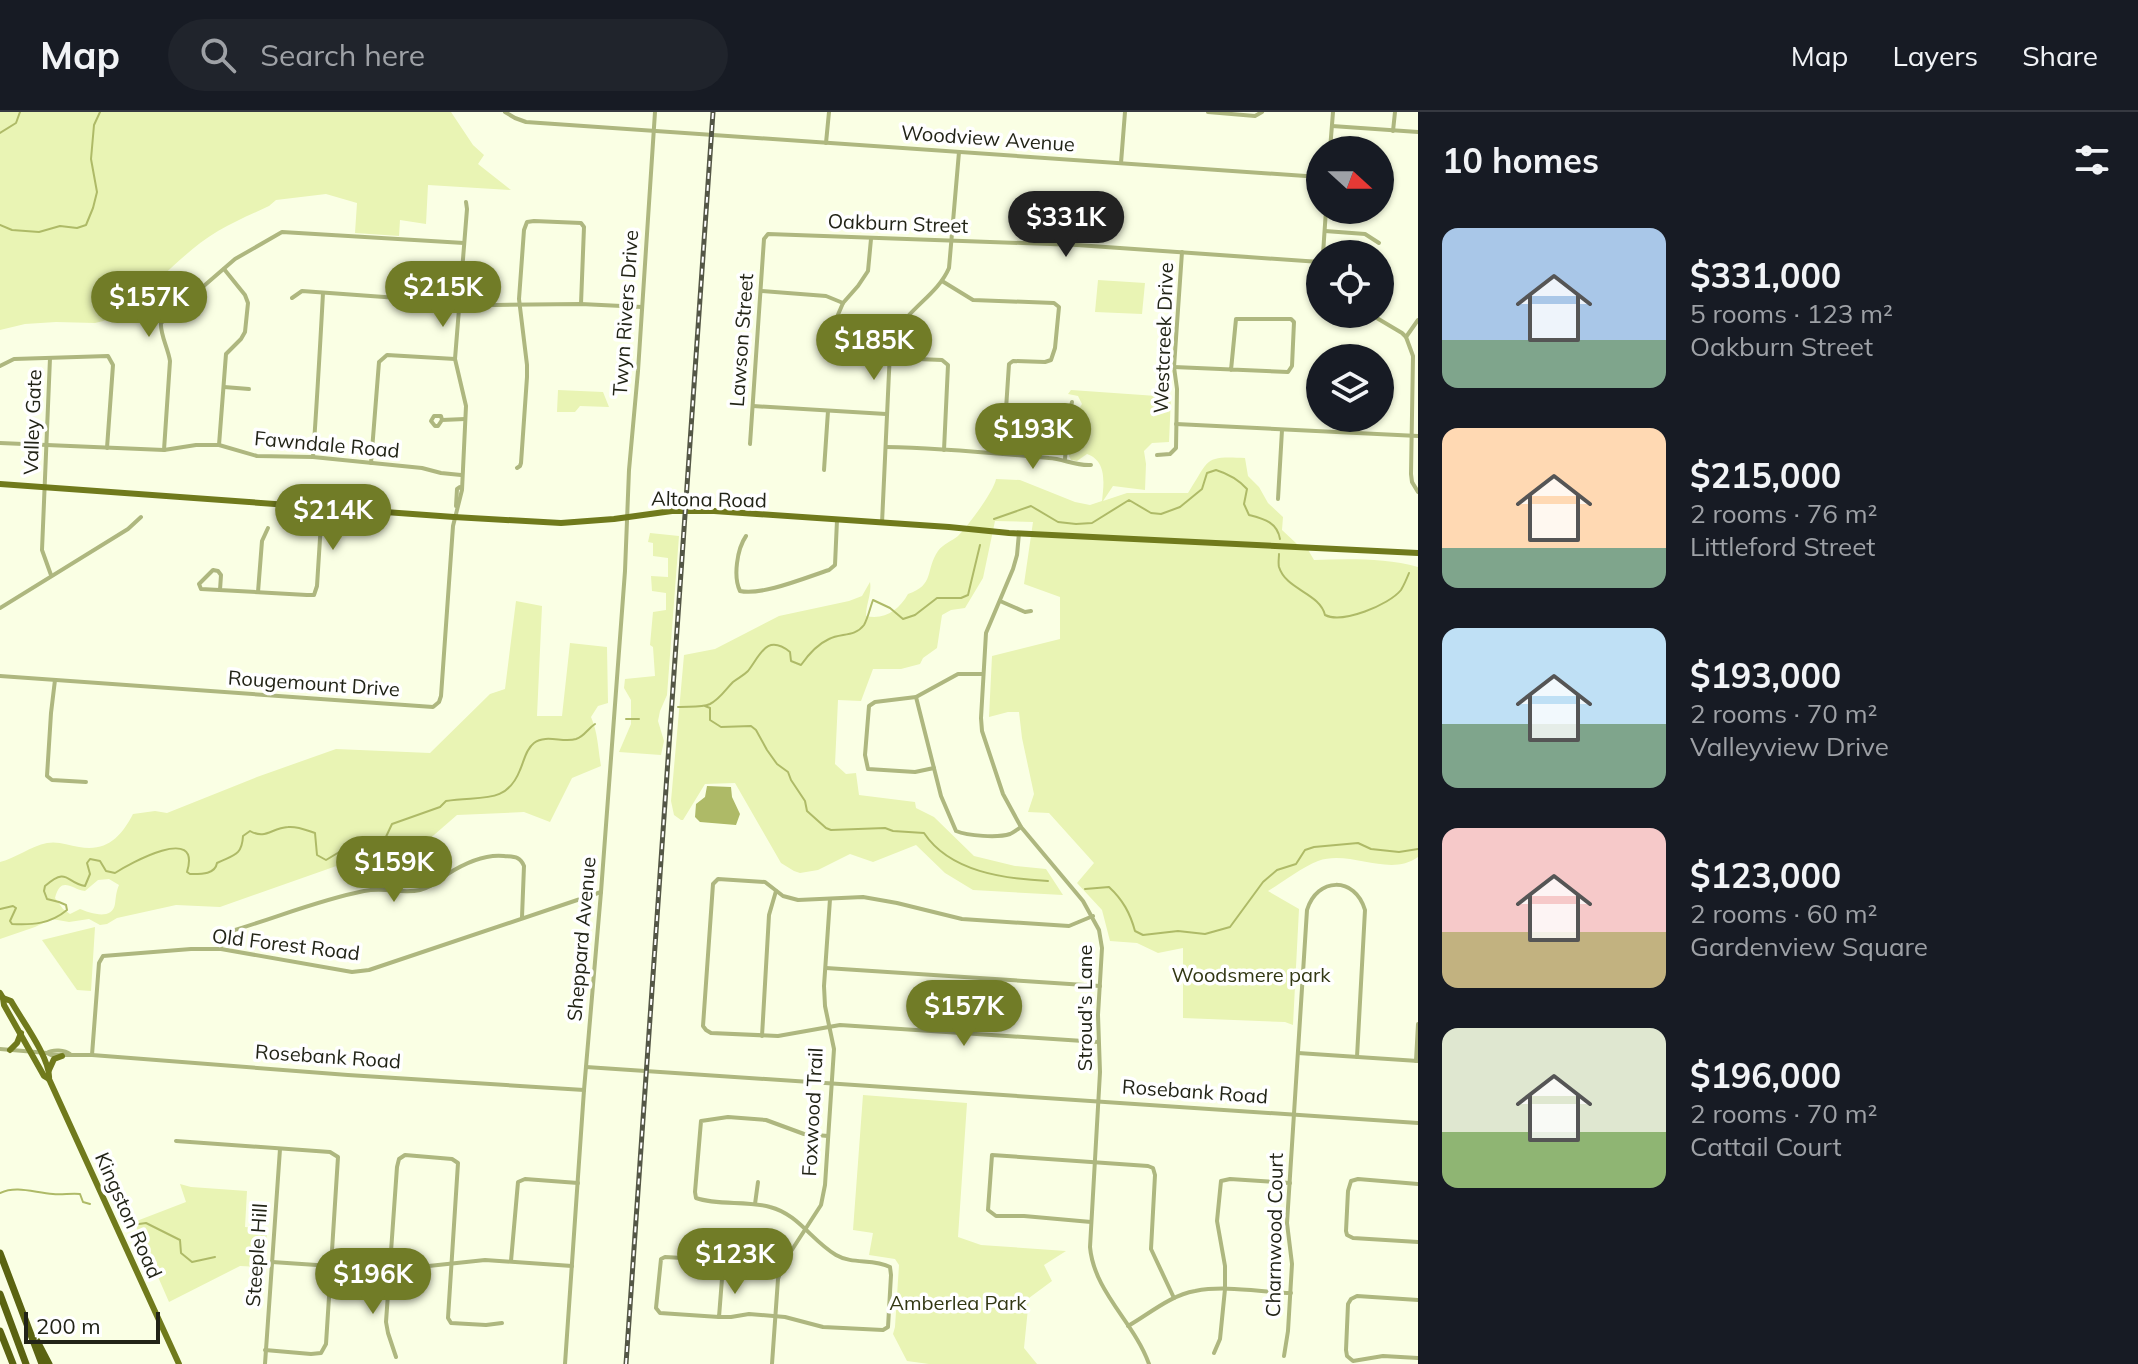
<!DOCTYPE html>
<html lang="en">
<head>
<meta charset="utf-8">
<style>
  :root { --surface:#171b24; --page:#20242c; --text:#f1f3f6; --muted:#9ea1a6; --line:#363941; --accent:#717c27 }
  body { margin:0; font-family:Mulish,sans-serif; background:var(--page); color:var(--text); height:100vh; display:flex; flex-direction:column; font-size:30px; white-space:nowrap }
  * { box-sizing:border-box; margin:0 }
  p { font-size:26px; color:var(--muted) }
  .icon { flex:none; width:44px; height:44px; fill:none; stroke:currentColor; stroke-width:2; stroke-linecap:round; stroke-linejoin:round }
  .map { position:relative; flex:1; overflow:hidden }
  .details { display:flex; flex-direction:column; background:var(--surface); width:720px }
  .details>* { flex:none }
  .needle { width:52px; rotate:111deg }
  .fabs { position:absolute; left:1306px; top:24px; display:grid; gap:16px }
  .fabs a { display:grid; place-items:center; width:88px; height:88px; border-radius:50%; background:var(--surface); box-shadow:0 2px 6px #0004; font-size:40px }
  .scale { position:absolute; left:24px; bottom:20px; width:136px; box-sizing:border-box; padding-left:8px; border:4px solid #222417; border-top:0; font-size:22px; line-height:28px; white-space:nowrap; color:#222417; -webkit-text-stroke:6px #fff; paint-order:stroke }
  .price { position:absolute; translate:-50% -68px; padding:0 18px; border-radius:28px; background:var(--accent); color:#fff; font-size:26px; line-height:52px; filter:drop-shadow(0 2px 4px #0008) }
  .price::after { content:''; position:absolute; left:50%; top:48px; width:24px; height:18px; margin-left:-12px; background:inherit; clip-path:polygon(0 0,100% 0,50% 100%) }
  .price.selected { background:#222; color:#fff }
  ul { padding:0; list-style:none }
  li { display:flex; align-items:center; gap:24px; height:200px; padding:0 24px }
  li span { display:grid; place-items:center; flex:none; width:224px; height:160px; border-radius:16px; color:#555 }
  li>.icon { margin-inline-start:auto }
  span .icon { width:96px; height:96px; fill:#fffc; stroke-width:1 }
  li b { font-size:34px }
  h2 { display:flex; justify-content:space-between; align-items:center; height:96px; padding:0 24px; font-size:34px }
  header { display:flex; align-items:center; gap:48px; box-sizing:border-box; height:112px; padding:0 40px; background:var(--surface); border-bottom:2px solid var(--line) }
  header strong { font-size:38px }
  nav { display:flex; gap:44px; margin-inline-start:auto; font-size:28px }
  .search { width:560px; height:72px; background:var(--page); display:flex; align-items:center; gap:20px; box-sizing:border-box; padding:0 28px; border-radius:44px; color:var(--muted); font-size:30px }
  main { display:flex; flex:1; min-height:0 }
  .map>svg:first-child { display:block }
  .green { fill:#e9f4b4; fill-rule:evenodd }
  .water { fill:#aeba67 }
  .lines { fill:none; stroke-linecap:round; stroke-linejoin:round }
  .stream { stroke:#aeba67; stroke-width:2 }
  .minor { stroke:#aeb77f; stroke-width:4 }
  .major { stroke:#707a1c; stroke-width:6 }
  .highway { stroke:#5a6311; stroke-width:7 }
  .rail-casing { stroke:#545746; stroke-width:5 }
  .rail { stroke:#fff; stroke-width:2; stroke-dasharray:6; stroke-linecap:butt }
  .labels { text-anchor:middle; dominant-baseline:central; stroke-width:7; stroke-linejoin:round; paint-order:stroke }
  .street-label { font-size:20px; fill:#222417; stroke:#fff }
  .park-label { font-size:20px; fill:#323713; stroke:#fff }
</style>
</head>
<body>
<header>
<strong>Map</strong>
<div class="search"><svg class="icon" aria-label="search" viewBox="0 0 24 24"><circle cx="10" cy="10" r="6"/><path d="M15 15l6 6"/></svg>Search here</div>
<nav><a>Map</a><a>Layers</a><a>Share</a></nav>
</header>
<main>
<div class="map">
<svg width="1418" height="1252" viewBox="0 0 1418 1252">
  <rect width="100%" height="100%" fill="#faffe4"/>
  <!-- green -->
  <g class="green">
    <path d="M0,0h451l22,33 11,10 -6,9 33,26 -83,-5 -2,39 -26,-4 -1,16 -44,-3 2,-30 -31,-9 -50,6 -7,6c-17,8 -34,15 -51,25 -22,13 -39,30 -58,47 -15,13 -28,24 -40,39l-25,6 -39,-1 -31,2 -25,6z"/>
    <path d="M1098,168l47,3 -3,31 -47,-2z"/>
    <path d="M558,278l45,2 6,15 -29,-1 -5,6h-18z"/>
    <path d="M1071,278l100,7 -2,45 -17,1 -8,8 2,13 -1,26 -32,-4 -10,15 24,-8h61c22,-34 15,-37 57,-35l3,18 11,11 9,16 15,14 -1,13 15,14 10,4 7,12c34,-1 71,-2 104,7v290c-29,21 -68,-8 -100,4 -16,6 -35,21 -50,30l31,18 -6,116 -8,-3 -102,-4v-70l-25,5 -21,-10 -27,-2 -8,-31 -25,-27 17,-20 -45,-50 -21,-1 6,-18 -12,-56 -3,-26h-11l-19,5 3,-61 68,-17v-42l-36,-13 9,-62 -38,-1 -12,57 -18,30 -14,2 -9,5 -5,33 -14,10 -3,6 -19,5h-28l-12,32 -23,-1 -3,64 11,10 10,-1 3,22 56,7 1,6 18,9 40,39 41,10 31,3 17,26 -90,-5 -28,-17 -29,-28 -43,17 -23,-8 -32,16 -18,3 -6,-2 -13,-8 -46,-80 -30,1 -22,36h-2l-7,-5 -3,-14 13,-146 31,-6 64,-33 70,-15 13,-5 8,-14c2,11 -4,22 -4,34 19,4 33,-6 42,-22 27,-9 17,-24 30,-43 5,-7 14,-10 20,-15 10,-10 36,-45 38,-57l24,1 55,22 15,3 12,-4c2,-18 5,-40 -15,-47l-10,7 -6,-1 -2,-4 2,-35 11,-17 -4,-8 -10,-2z"/>
    <path d="M650,421l29,3 -12,159 -7,16 -2,10 6,20 -3,14 -42,-3 12,-28v-24l-7,-12 1,-9 30,-3 -2,-29 -3,-2 3,-33 13,-2v-17l-14,-2 -1,-15 17,1v-19l-15,-2v-13l-5,-1z"/>
    <path d="M516,489l26,5 -5,110h25l8,-73 37,4 1,56 -10,3 -7,11c7,16 7,32 10,49l-29,12 -22,44 -26,-10 -67,3 -38,33 -40,3 -159,56 -44,-2 -59,13 -10,6 -7,1 -11,-6 -20,3 -17,-3 -17,8 -35,12v-77c16,-4 31,-16 47,-19 11,-2 21,2 32,4 28,5 42,-10 54,-33l22,-3 12,2 90,-36 79,-28 94,4 60,-59 15,-5zM109,767l10,6c-3,7 -3,12 -4,19 -3,17 -25,9 -35,5l-10,5 -7,-5 -8,-11c6,-23 16,-9 30,-7l13,-11z"/>
    <path d="M95,815l-4,64 -14,-1 -35,-50z"/>
    <path d="M863,983l104,8 -9,134 23,8 85,6 -22,14 8,16 -23,17 -5,50 13,16h-108l-22,-3 -14,-27 2,-7 4,-62 -4,-6 -26,-4 4,-22 -20,-3z"/>
    <path d="M180,1072l11,3 56,4 -2,36 22,2 -2,38 -25,-1 -71,36 -35,-80 52,-20z"/>
  </g>
  <!-- water -->
  <path class="water" d="M707,674l24,1 1,10 8,17 -4,11 -36,-3 -5,-5 1,-13 9,-7z"/>
  <g class="lines">
    <!-- stream -->
    <g class="stream">
      <path d="M0,21l16,-10 4,-11"/>
      <path d="M0,113l12,5 27,2 21,-6 17,2 9,-3 7,-17 4,-16 -6,-33 3,-34 6,-13"/>
      <path d="M994,407l37,-13 27,16 18,2 16,-1 37,-23 22,13 10,1 19,-7 22,-18 5,-16 9,-3c13,4 22,9 31,19l-3,15 5,11c15,4 28,7 31,24"/>
      <path d="M1279,442c0,4 -1,9 0,13 7,23 41,26 46,48 17,9 64,-10 76,-25 3,-5 6,-12 8,-17"/>
      <path d="M705,594l5,2v12l11,7 30,-1 5,4 11,20 10,14 11,8 3,8 14,21 2,10 19,17 5,2 54,-2 8,3 31,2c26,39 81,46 124,48"/>
      <path d="M678,595c10,-1 23,1 32,-3 10,-5 15,-14 23,-22 5,-4 10,-6 15,-11 12,-15 18,-38 42,-19l1,9 10,4c7,-10 17,-21 28,-26 12,-6 26,-2 35,-14 4,-7 6,-17 9,-25l17,8 13,11 12,-4 22,-17h24l7,-3 12,-50"/>
      <path d="M626,607h13"/>
      <path d="M1085,777l24,-2c14,13 21,26 26,44l8,4 35,-4 27,3 25,-7 33,-45 14,-12 19,-6 9,-14 9,-3 44,-4 13,6 28,3 19,-3"/>
      <path d="M0,797l13,-3 3,2 -6,13 2,3c21,1 38,0 55,-14l-1,-5 -7,-3 -12,-3 -3,-8 1,-5c23,-20 21,-3 40,0l5,-12 -3,-11 3,-4 10,2 6,10 9,2c14,-9 87,-50 72,-1l3,2c10,0 25,1 27,-11 16,-8 25,-7 26,-27l7,-5c16,9 21,-3 38,-4 10,-1 18,3 27,6l2,22 9,5 15,-9 20,-8 8,2 15,-4 8,-17 48,-17 6,-6c33,-6 60,5 74,-31 4,-9 6,-21 14,-27 12,-9 29,0 42,-4 9,-3 11,-10 19,-15"/>
      <path d="M0,1081c17,-8 35,0 53,1 9,1 18,-1 27,0l3,8 7,2"/>
      <path d="M139,1112l7,-1 34,17 1,13 11,9 23,-5"/>
    </g>
    <!-- minor -->
    <g class="minor">
      <path d="M505,0l10,6 11,4 794,55"/>
      <path d="M1208,0l47,4 7,-4"/>
      <path d="M1332,14l86,6"/>
      <path d="M1393,19l2,-19"/>
      <path d="M826,31l3,-31"/>
      <path d="M1330,38l3,-38"/>
      <path d="M1121,51l4,-51"/>
      <path d="M1325,119l40,3 14,9"/>
      <path d="M1323,142l3,-44"/>
      <path d="M942,169l31,19 81,3 5,4 -4,41 -4,12 -6,2 -32,-1 -4,3 -6,90"/>
      <path d="M761,179l65,5 17,7"/>
      <path d="M292,186l10,-7 192,14 87,-1 61,3"/>
      <path d="M1370,202l32,19 4,4 7,19 -2,118 1,8 6,10"/>
      <path d="M1406,225l12,-17"/>
      <path d="M824,230l4,-4 15,-35 15,-17 10,-15 3,-32"/>
      <path d="M890,239l28,8 24,1 6,5 -4,85"/>
      <path d="M50,246l-8,192 9,25"/>
      <path d="M0,254l14,-7 94,-3 5,9 -6,83"/>
      <path d="M1174,255l114,5 4,-6 2,-44 -3,-3h-55l-5,51"/>
      <path d="M224,275l25,2"/>
      <path d="M753,294l133,8"/>
      <path d="M442,308l-4,6h-3l-4,-5 3,-5h7l1,4 23,-1"/>
      <path d="M1176,312l242,12"/>
      <path d="M0,331l164,7 32,-5h23l38,11 56,1 109,11 19,5 20,2"/>
      <path d="M750,332l14,-205 4,-5 309,11 243,17"/>
      <path d="M219,333l7,-91 15,-15 4,-7 3,-29 -3,-8 -21,-26"/>
      <path d="M886,335c54,1 109,6 163,11 15,1 26,8 42,7"/>
      <path d="M164,338l6,-89c-2,-13 -10,-27 -9,-38l74,-64 47,-27 182,11"/>
      <path d="M1157,343l13,-1 6,-6 1,-59 -3,-22 8,-115"/>
      <path d="M313,345c4,-55 7,-109 10,-164"/>
      <path d="M1065,347l3,-39 4,-18"/>
      <path d="M371,351l8,-101 8,-7 68,4"/>
      <path d="M517,356l3,-2 1,-3 6,-86v-12l-8,-66 5,-69 3,-8 7,-1 47,2 3,4 -3,77"/>
      <path d="M824,358l4,-59"/>
      <path d="M1278,387l4,-69"/>
      <path d="M456,394l1,-17 3,-2"/>
      <path d="M882,411l8,-172c2,-6 3,-13 6,-18 13,-25 42,-39 53,-65l10,-116"/>
      <path d="M1019,421l-2,22 -4,14 -27,64 -5,85 1,13 21,63 18,33 62,74 16,29 3,18 -4,67 2,57 -10,175c4,45 44,75 59,117"/>
      <path d="M746,424c-9,13 -13,41 -6,55 22,5 67,-14 89,-21l6,-5 2,-45"/>
      <path d="M220,478l1,-15 -3,-4 -5,-1 -14,14 2,5c35,2 70,4 106,6h7l3,-9 5,-79"/>
      <path d="M258,480l4,-51 6,-13"/>
      <path d="M1000,489l25,11 6,-1"/>
      <path d="M0,496l128,-79 13,-12"/>
      <path d="M0,564l433,31 6,-5 2,-6 12,-170 9,-36 4,-84 -11,-47 12,-150 -1,-7"/>
      <path d="M55,568l-4,33 -4,63 5,4 34,2"/>
      <path d="M916,585l25,99 15,35c12,5 42,7 54,3 4,-2 8,-5 11,-7"/>
      <path d="M934,656l-19,4 -47,-3 -3,-14 4,-49 6,-4 41,-5 42,-23h24"/>
      <path d="M1093,804l-24,10 -107,-7 -65,-16 -34,-6 -65,3 -15,-4 -18,-14 -47,-3 -5,5 -10,142 3,4 5,3 67,3 62,-11 258,17"/>
      <path d="M221,837l1,-11 6,-6c45,-13 90,-32 136,-41 21,-4 38,3 56,-1 10,-2 18,-9 26,-15 17,-11 39,-21 58,-19 10,1 16,0 20,10l-2,51"/>
      <path d="M826,856l274,18"/>
      <path d="M762,924l7,-121 7,-24"/>
      <path d="M0,937l47,4 4,2h41l256,20 236,15"/>
      <path d="M47,941c6,-4 18,-3 23,1"/>
      <path d="M1298,941l120,8"/>
      <path d="M92,943l7,-92 4,-7 88,-7h30l131,23 17,-2 232,-78"/>
      <path d="M1416,949l2,-37"/>
      <path d="M586,955l832,56"/>
      <path d="M176,1029l154,11 8,5 -12,187 -5,9 -10,1 -46,-4"/>
      <path d="M1418,1072l-60,-5 -7,2 -3,10 -2,40 1,4 6,3 65,4"/>
      <path d="M755,1092l3,-22"/>
      <path d="M1091,1110l-67,-6h-28l-8,-6 4,-55 156,11 5,2 2,7 -4,74 23,49"/>
      <path d="M665,1145l52,3 6,6 -4,51 -59,-4 -4,-5 5,-49z"/>
      <path d="M511,1149l7,-79 7,-3 53,4"/>
      <path d="M272,1150l119,8 94,-10 87,6"/>
      <path d="M1418,1188l-61,-4 -6,3 -3,5 -2,46 1,6 6,5 30,-5 35,2"/>
      <path d="M719,1205h12l18,-3 36,3 38,10 60,3 5,-3 3,-52 -1,-8c-17,-9 -37,-2 -54,-12 -24,-14 -38,-41 -66,-48 -24,-7 -51,-1 -74,-9l-1,-6 6,-71 27,-4 38,3 38,14 24,2"/>
      <path d="M1128,1214c21,-12 43,-31 67,-35 31,-6 65,1 96,2"/>
      <path d="M1214,1241l6,-14 5,-50v-23l-8,-45 4,-40 9,-2 60,4"/>
      <path d="M1284,1244l4,-25 4,-67 -5,-41 20,-313c10,-33 48,-34 58,0l-8,147"/>
      <path d="M396,1245l-8,-24 -2,-11 11,-155 2,-8 6,-4 47,4 6,4 -10,155 3,5 35,2 16,-2"/>
      <path d="M265,1252l15,-215"/>
      <path d="M565,1252l19,-274 17,-198 24,-321 4,-101 9,-99 17,-259"/>
      <path d="M772,1252l6,-85 6,-17 37,-57 4,-20 9,-136 -9,-43 -1,-20 6,-87"/>
    </g>
    <!-- major -->
    <g class="major">
      <path d="M0,372l454,33 107,6 53,-4 58,-8h42l235,16 60,6 409,20"/>
      <path d="M0,881l3,5 1,7 40,71 5,3 130,285"/>
      <path d="M3,886l8,3c10,18 40,58 38,78"/>
      <path d="M10,938l7,-7 4,-10"/>
      <path d="M49,958l5,-11 8,-3"/>
    </g>
    <!-- highway -->
    <g class="highway">
      <path d="M0,1141l42,111"/>
      <path d="M0,1182l26,70"/>
      <path d="M0,1219l13,33"/>
      <path d="M37,1229l12,23"/>
    </g>
    <!-- rail casing -->
    <g class="rail-casing">
      <path id="rail" d="M626,1252l87,-1252"/>
    </g>
    <!-- rail -->
    <use href="#rail" class="rail"/>
  </g>
  <g class="labels">
    <!-- street labels -->
    <g class="street-label">
      <text transform="translate(988 26) rotate(4)">Woodview Avenue</text>
      <text transform="translate(898 111) rotate(2)">Oakburn Street</text>
      <text transform="translate(625 201) rotate(-86)">Twyn Rivers Drive</text>
      <text transform="translate(1163 226) rotate(-88)">Westcreek Drive</text>
      <text transform="translate(741 228) rotate(-86)">Lawson Street</text>
      <text transform="translate(32 310) rotate(-88)">Valley Gate</text>
      <text transform="translate(327 332) rotate(5)">Fawndale Road</text>
      <text transform="translate(709 387) rotate(1)">Altona Road</text>
      <text transform="translate(314 571) rotate(4)">Rougemount Drive</text>
      <text transform="translate(581 827) rotate(-85)">Sheppard Avenue</text>
      <text transform="translate(286 832) rotate(7)">Old Forest Road</text>
      <text transform="translate(1084 896) rotate(-90)">Stroud's Lane</text>
      <text transform="translate(328 944) rotate(4)">Rosebank Road</text>
      <text transform="translate(1195 979) rotate(4)">Rosebank Road</text>
      <text transform="translate(812 1000) rotate(-87)">Foxwood Trail</text>
      <text transform="translate(129 1103) rotate(66)">Kingston Road</text>
      <text transform="translate(1274 1123) rotate(-89)">Charnwood Court</text>
      <text transform="translate(256 1143) rotate(-86)">Steeple Hill</text>
    </g>
    <!-- park labels -->
    <g class="park-label">
      <text x="1251" y="862">Woodsmere park</text>
      <text x="958" y="1190">Amberlea Park</text>
    </g>
  </g>
</svg>
<div class="fabs">
<a><svg class="needle" viewBox="-14 -14 28 28"><path d="M0-13l5 13h-10z" fill="#e53935"/><path d="M0 13l5-13h-10z" fill="#9ea1a6"/></svg></a>
<a><svg class="icon" aria-label="locate" viewBox="0 0 24 24"><circle cx="12" cy="12" r="6"/><path d="M12 2v4M12 18v4M2 12h4M18 12h4"/></svg></a>
<a><svg class="icon" aria-label="layers" viewBox="0 0 24 24"><path d="M12 4l9 5-9 5-9-5zM3 14l9 5 9-5"/></svg></a>
</div>
<div class="scale">200 m</div>
<b class="price selected" style="left:1066px;top:147px">$331K</b>
<b class="price" style="left:443px;top:217px">$215K</b>
<b class="price" style="left:149px;top:227px">$157K</b>
<b class="price" style="left:874px;top:270px">$185K</b>
<b class="price" style="left:1033px;top:359px">$193K</b>
<b class="price" style="left:333px;top:440px">$214K</b>
<b class="price" style="left:394px;top:792px">$159K</b>
<b class="price" style="left:964px;top:936px">$157K</b>
<b class="price" style="left:735px;top:1184px">$123K</b>
<b class="price" style="left:373px;top:1204px">$196K</b>
</div>
<section class="details">
<h2>10 homes<svg class="icon" aria-label="filters" viewBox="0 0 24 24"><path d="M4 7h16M4 17h16"/><circle cx="9" cy="7" r="2"/><circle cx="15" cy="17" r="2"/></svg></h2>
<ul>
<li><span style="background:linear-gradient(#a9c7e8 70%,#7fa58c 0)"><svg class="icon" aria-label="home" viewBox="0 0 24 24"><path d="M3 11l9-7 9 7M6 9v11h12V9"/></svg></span><div><b>$331,000</b><p>5 rooms · 123 m²</p><p>Oakburn Street</p></div></li>
<li><span style="background:linear-gradient(#ffd9b3 75%,#7fa58c 0)"><svg class="icon" aria-label="home" viewBox="0 0 24 24"><path d="M3 11l9-7 9 7M6 9v11h12V9"/></svg></span><div><b>$215,000</b><p>2 rooms · 76 m²</p><p>Littleford Street</p></div></li>
<li><span style="background:linear-gradient(#bfe0f5 60%,#7fa58c 0)"><svg class="icon" aria-label="home" viewBox="0 0 24 24"><path d="M3 11l9-7 9 7M6 9v11h12V9"/></svg></span><div><b>$193,000</b><p>2 rooms · 70 m²</p><p>Valleyview Drive</p></div></li>
<li><span style="background:linear-gradient(#f6c9c9 65%,#c2b280 0)"><svg class="icon" aria-label="home" viewBox="0 0 24 24"><path d="M3 11l9-7 9 7M6 9v11h12V9"/></svg></span><div><b>$123,000</b><p>2 rooms · 60 m²</p><p>Gardenview Square</p></div></li>
<li><span style="background:linear-gradient(#dfe7d0 65%,#8fb573 0)"><svg class="icon" aria-label="home" viewBox="0 0 24 24"><path d="M3 11l9-7 9 7M6 9v11h12V9"/></svg></span><div><b>$196,000</b><p>2 rooms · 70 m²</p><p>Cattail Court</p></div></li>
</ul>
</section>
</main>
</body>
</html>
